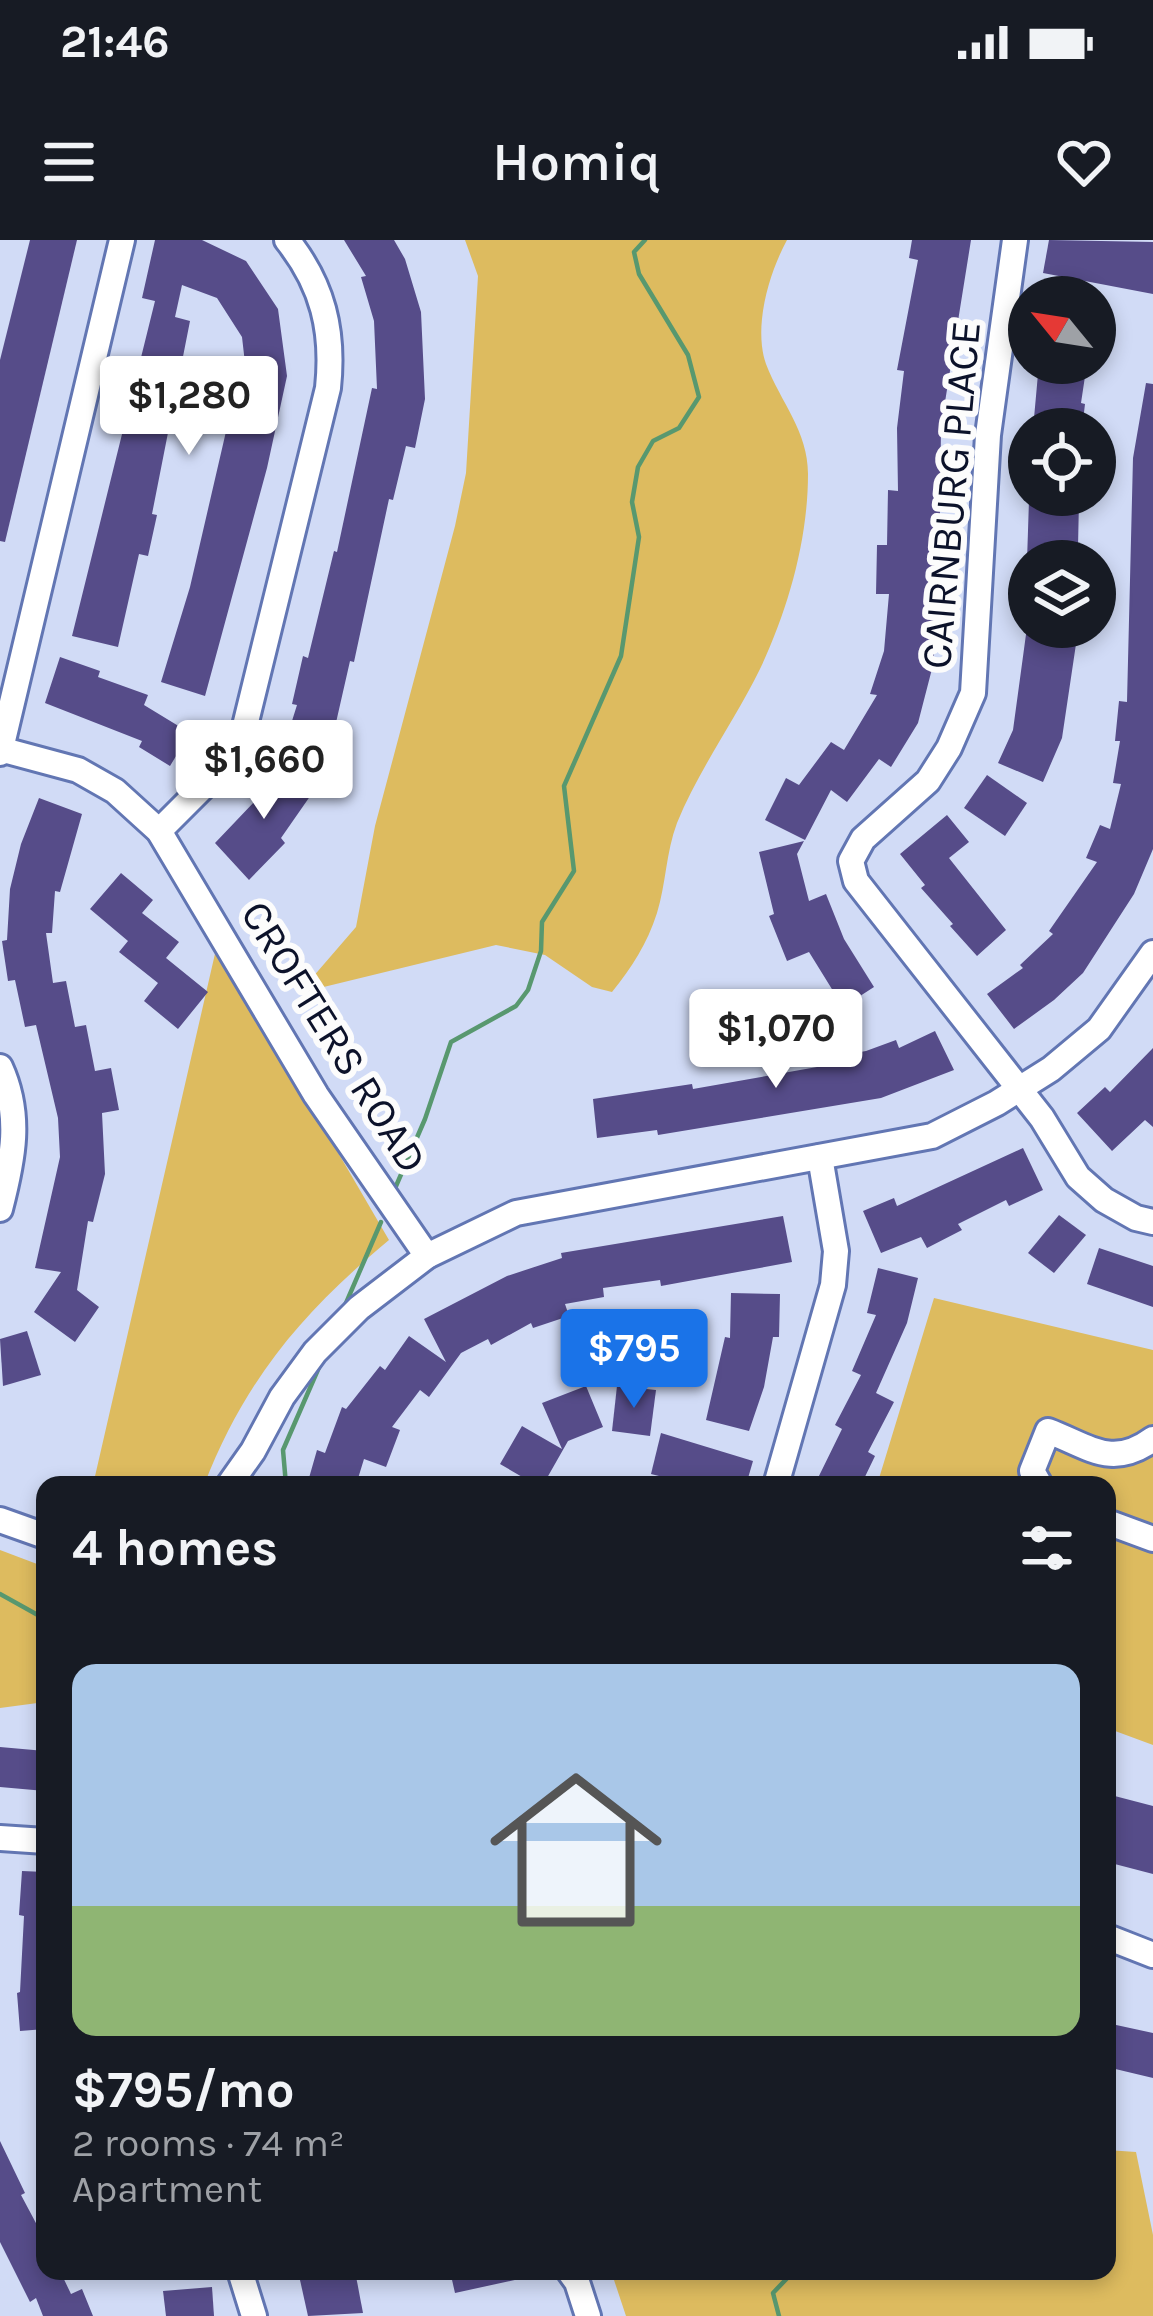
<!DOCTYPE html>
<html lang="en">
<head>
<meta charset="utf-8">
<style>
  :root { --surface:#171b24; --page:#242831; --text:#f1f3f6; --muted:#9ea1a6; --accent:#1a73e8 }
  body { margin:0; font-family:Karla,sans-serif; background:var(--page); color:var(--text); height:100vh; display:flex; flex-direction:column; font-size:45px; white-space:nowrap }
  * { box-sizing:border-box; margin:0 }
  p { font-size:39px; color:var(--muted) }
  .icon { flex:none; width:66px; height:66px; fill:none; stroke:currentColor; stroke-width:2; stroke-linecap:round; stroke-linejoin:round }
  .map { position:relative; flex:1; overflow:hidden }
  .panel { position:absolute; left:36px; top:1236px; width:1080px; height:804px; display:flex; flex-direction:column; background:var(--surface); border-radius:24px; box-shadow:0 6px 18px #0003 }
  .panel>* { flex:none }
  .needle { width:78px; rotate:300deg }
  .tools { position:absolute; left:1008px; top:36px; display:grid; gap:24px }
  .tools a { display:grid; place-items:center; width:108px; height:108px; border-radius:50%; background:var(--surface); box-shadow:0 6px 18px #0003; font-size:60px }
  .price { position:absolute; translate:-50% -102px; padding:0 27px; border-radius:12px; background:#fff; color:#222; font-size:39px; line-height:78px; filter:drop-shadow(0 3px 6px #0008) }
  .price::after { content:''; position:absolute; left:50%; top:72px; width:36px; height:27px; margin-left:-18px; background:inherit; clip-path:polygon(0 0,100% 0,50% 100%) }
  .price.current { background:var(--accent); color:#fff }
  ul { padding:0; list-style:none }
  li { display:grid; align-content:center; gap:24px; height:636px; padding:0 36px }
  li span { display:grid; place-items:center; height:372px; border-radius:24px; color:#555 }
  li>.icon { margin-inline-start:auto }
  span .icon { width:216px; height:216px; fill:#fffc; stroke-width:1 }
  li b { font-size:51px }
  h2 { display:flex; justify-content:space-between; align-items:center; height:144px; padding:0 36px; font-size:51px }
  .status { display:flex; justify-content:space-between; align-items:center; height:84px; padding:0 60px; background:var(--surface); direction:ltr }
  .status svg { height:33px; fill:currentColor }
  header { display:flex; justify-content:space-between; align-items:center; height:156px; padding:0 36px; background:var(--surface); font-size:54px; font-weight:600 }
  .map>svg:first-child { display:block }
  .green { fill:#ddbb5f }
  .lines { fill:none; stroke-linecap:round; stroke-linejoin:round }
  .stream { stroke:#58986f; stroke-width:4.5 }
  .building { fill:#564c89 }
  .minor-casing { stroke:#6276b3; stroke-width:30 }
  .minor { stroke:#fff; stroke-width:24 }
  .labels { text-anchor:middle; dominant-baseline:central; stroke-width:12; stroke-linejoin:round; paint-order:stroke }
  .street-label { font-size:42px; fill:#0c122a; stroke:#fcfcfc }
</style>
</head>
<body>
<div class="status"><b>21:46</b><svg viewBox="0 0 49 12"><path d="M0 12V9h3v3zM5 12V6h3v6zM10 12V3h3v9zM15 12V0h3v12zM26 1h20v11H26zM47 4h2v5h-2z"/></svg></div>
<header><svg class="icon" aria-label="menu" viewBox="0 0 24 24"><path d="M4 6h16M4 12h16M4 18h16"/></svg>Homiq<svg class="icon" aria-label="heart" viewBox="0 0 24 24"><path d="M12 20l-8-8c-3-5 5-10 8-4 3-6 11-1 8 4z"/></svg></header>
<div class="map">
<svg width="1153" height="2076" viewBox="0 0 1153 2076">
  <rect width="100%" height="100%" fill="#d1dbf6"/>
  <!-- green -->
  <g class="green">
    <path d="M465,0h322c-18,33 -34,87 -21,124 15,39 42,67 42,110 0,66 -20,136 -48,195 -26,53 -61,100 -83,154 -11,29 -11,61 -20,90 -10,31 -25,54 -45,79l-20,-5 -47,-32 -49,-10 -197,48 57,-66 19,-101 80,-300 11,-53 12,-197z"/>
    <path d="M217,705l172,295c-87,73 -143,138 -185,245h-111z"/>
    <path d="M934,1058l219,52v395l-46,-17v-243h-230z"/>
    <path d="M0,1310l45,17v135l-45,6z"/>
    <path d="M1107,1910l29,2 17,83v81h-527l-15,-45h496z"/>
  </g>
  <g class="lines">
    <!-- stream -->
    <g class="stream">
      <path d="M393,953l32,-74 26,-77 65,-36 12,-16 13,-39 1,-29 32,-51 -10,-85 57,-130 18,-119 -7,-35 6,-35 15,-26 26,-13 20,-31 -11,-42 -49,-81 -5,-22 11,-12"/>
      <path d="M343,1070l38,-88"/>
      <path d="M286,1245l-3,-35 37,-85"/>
      <path d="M0,1354l45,25"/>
      <path d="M779,2076l-6,-23 21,-22"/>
    </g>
  </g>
  <!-- building -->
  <g class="building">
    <path d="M30,0h47l-72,302 -5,-1v-181z"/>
    <path d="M155,0h47l44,21 32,48 9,67 -20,92 -62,228 -44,-14 29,-95 50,-216 6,1 -4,-35 -25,-39 -35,-13 -7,32 15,4 -38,193 5,1 -9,41 -9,-2 -21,93 -46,-11 83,-335 -13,-3z"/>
    <path d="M344,0h50l11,19 16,53 4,87 -10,49 -9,-2 -13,54 -4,-1 -35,163 -4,-1 -15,66 6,1 -14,43 -46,-15 16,-51 -5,-1 11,-48 5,2 26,-107 3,1 35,-164 5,1 -3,-68 -13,-44 5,-1z"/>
    <path d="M912,0h59l-30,187 -2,166 -6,72 -15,58 -27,44 -12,-8 -32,43 -16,-12 -26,50 -40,-20 21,-42 13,7 32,-43 13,8 33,-55 -7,-1 14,-43 5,-57h-13l1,-49h10l1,-55 10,1 -1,-63 7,-57 -7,-1 21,-110 -9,-2z"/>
    <path d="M1049,0l104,2v52l-110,-21z"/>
    <path d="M1039,123h48l-6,40 4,1 -3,25h-49z"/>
    <path d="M1146,143l7,1v465l-19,45 -51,79 -29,27 -40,29 -27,-35 36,-26 -3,-3 33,-31 -4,-3 48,-69 -11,-4 14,-33 10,4 11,-45 -8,-1 7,-42h-5l4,-40 8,1 6,-244z"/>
    <path d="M1029,260h50l-1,47 10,1v13h-61z"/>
    <path d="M1027,387h37v16l12,1 -14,94 -19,44 -45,-19 15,-33z"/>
    <path d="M60,417l40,14 -2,6 50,18 -4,10 46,28 -20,33 -31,-19 3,-6 -97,-38z"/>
    <path d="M274,524l39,28 -32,46 4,5 -36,37 -34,-37 40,-42 -5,-3z"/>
    <path d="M987,535l40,28 -22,33 -41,-28z"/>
    <path d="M39,558l43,16 -22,78 -5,-1 -3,42h-6l7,50 13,-2 9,46 11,-2 9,46 16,-3 8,42 -17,3 3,61 -12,48 -5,-1 -11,69 22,17 -24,35 -41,-30 27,-40 -26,-4 25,-111 -2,-39 -22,-93 -11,2 -10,-47 -7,1 -6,-40 5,-1 3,-51 11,-45z"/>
    <path d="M947,575l22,27 -20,16 57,72 -29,26 -27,-30 3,-2 -32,-36 4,-3 -25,-31z"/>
    <path d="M804,601l-7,13 12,47 17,-7 18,45 30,48 -31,20 -34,-55 -22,9 -18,-45 5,-2 -15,-62z"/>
    <path d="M121,633l32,27 -11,13 37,29 -13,16 42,34 -30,37 -34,-28 14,-18 -39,-31 9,-11 -38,-32z"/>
    <path d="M935,791l19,39 -73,28 -223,37 -1,-5 -60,8 -4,-39 99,-15 1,5 124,-22 -2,-7 51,-9 30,-11 3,8z"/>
    <path d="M1153,808v79l-8,-7 -33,31 -35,-38 28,-26 5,5z"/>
    <path d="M1023,908l20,42 -34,16 -3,-6 -48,24 4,6 -35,18 -6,-11 -40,16 -18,-42 31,-13 3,8z"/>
    <path d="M1059,975l27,20 -32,38 -26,-20z"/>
    <path d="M783,976l9,46 -131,24 -1,-6 -57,8 1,9 -39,7 4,12 -36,12 -2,-5 -40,22 -3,-6 -27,14 -32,44 -9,-7 -28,37 8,3 -14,37 -22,-8 -8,26h-49l10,-35 8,3 17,-46 4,2 34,-43 5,4 24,-34 37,26 -22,-43 83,-43 55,-18 -1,-5z"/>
    <path d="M1099,1008l54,18v41l-66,-23z"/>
    <path d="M878,1028l40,10 -11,45 -31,70 18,9 -26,50 7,4 -14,29h-35l-9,-5 25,-51 -7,-4 26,-50 -9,-4 24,-56 -9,-2z"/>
    <path d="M731,1053l49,1 -1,43h-6l-9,50 -15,44 -43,-11 19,-83 5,1z"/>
    <path d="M27,1091l14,44 -38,11 -3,-47z"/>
    <path d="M586,1146l17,41 -35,14 -25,44h-7l-36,-21 22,-38 40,23 -20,-46z"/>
    <path d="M617,1146l39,4 -6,46 -38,-5z"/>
    <path d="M661,1193l92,28 -7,24h-51l-44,-11z"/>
    <path d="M0,1507l45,4v40l-45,-4z"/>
    <path d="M1107,1554l46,12v68l-46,-12z"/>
    <path d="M22,1631l23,1v157l-25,2 -3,-38 3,-1 4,-76 -5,-1z"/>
    <path d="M1107,1783l46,10v45l-46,-11z"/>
    <path d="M0,1901l25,52 -4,2 24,45v31h15l11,23 11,-5 11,27h-50l-7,-18 -6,4 -30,-60z"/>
    <path d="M298,2031h57l8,42 -55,3z"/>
    <path d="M450,2031h77l1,6 -73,16z"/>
    <path d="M212,2047l2,29h-48l-3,-25z"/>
  </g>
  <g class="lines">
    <!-- minor casing -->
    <g class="minor-casing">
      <g id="minor">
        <path d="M1015,0l-27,195 -15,258 -24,55 -21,33 -65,58 -12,22 5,20 186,237 36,59 26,23 32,18 17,4"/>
        <path d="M0,509l78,21 37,21 44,40 157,264 111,161"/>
        <path d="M0,513l122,-513"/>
        <path d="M159,591l66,-66 19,-35 84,-342c6,-57 -5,-103 -41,-148"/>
        <path d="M0,827c22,48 13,92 0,142"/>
        <path d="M229,1245l24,-34 29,-54 33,-45 44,-44 68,-52 89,-43 416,-77 65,-33 54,-34 48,-40 54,-76"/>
        <path d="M776,1245l57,-200 3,-34 -16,-94"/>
        <path d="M1040,1245l-8,-14 16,-40c42,16 64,38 105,8"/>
        <path d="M0,1280l45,16"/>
        <path d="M1107,1282l46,17"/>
        <path d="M0,1598l45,3"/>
        <path d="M1107,1697l46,18"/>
        <path d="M240,2031l14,45"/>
        <path d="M569,2031l8,11 11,34"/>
      </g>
    </g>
    <!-- minor -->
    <use href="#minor" class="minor"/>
  </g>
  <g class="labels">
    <!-- street labels -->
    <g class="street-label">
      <text transform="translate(951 255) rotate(-85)">CAIRNBURG PLACE</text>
      <text transform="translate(334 797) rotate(58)">CROFTERS ROAD</text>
    </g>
  </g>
</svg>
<div class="tools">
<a><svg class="needle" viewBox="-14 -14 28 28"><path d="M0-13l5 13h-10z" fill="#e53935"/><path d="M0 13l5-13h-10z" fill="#9ea1a6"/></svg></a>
<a><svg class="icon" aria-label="locate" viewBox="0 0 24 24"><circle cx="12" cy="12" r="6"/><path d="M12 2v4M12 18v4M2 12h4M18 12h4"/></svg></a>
<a><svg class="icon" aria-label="layers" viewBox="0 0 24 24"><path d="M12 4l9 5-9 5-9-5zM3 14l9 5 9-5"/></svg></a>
</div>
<b class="price" style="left:189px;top:218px">$1,280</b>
<b class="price" style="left:264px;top:582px">$1,660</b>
<b class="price" style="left:776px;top:851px">$1,070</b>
<b class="price current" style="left:634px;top:1171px">$795</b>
<section class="panel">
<h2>4 homes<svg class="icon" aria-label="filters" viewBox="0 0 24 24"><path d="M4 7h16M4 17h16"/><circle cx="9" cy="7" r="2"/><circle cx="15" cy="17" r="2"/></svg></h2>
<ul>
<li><span style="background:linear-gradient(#a9c7e8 65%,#8fb573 0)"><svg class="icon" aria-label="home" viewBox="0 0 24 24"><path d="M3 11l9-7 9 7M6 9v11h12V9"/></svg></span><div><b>$795/mo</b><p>2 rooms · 74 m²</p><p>Apartment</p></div></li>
</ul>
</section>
</div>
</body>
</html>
